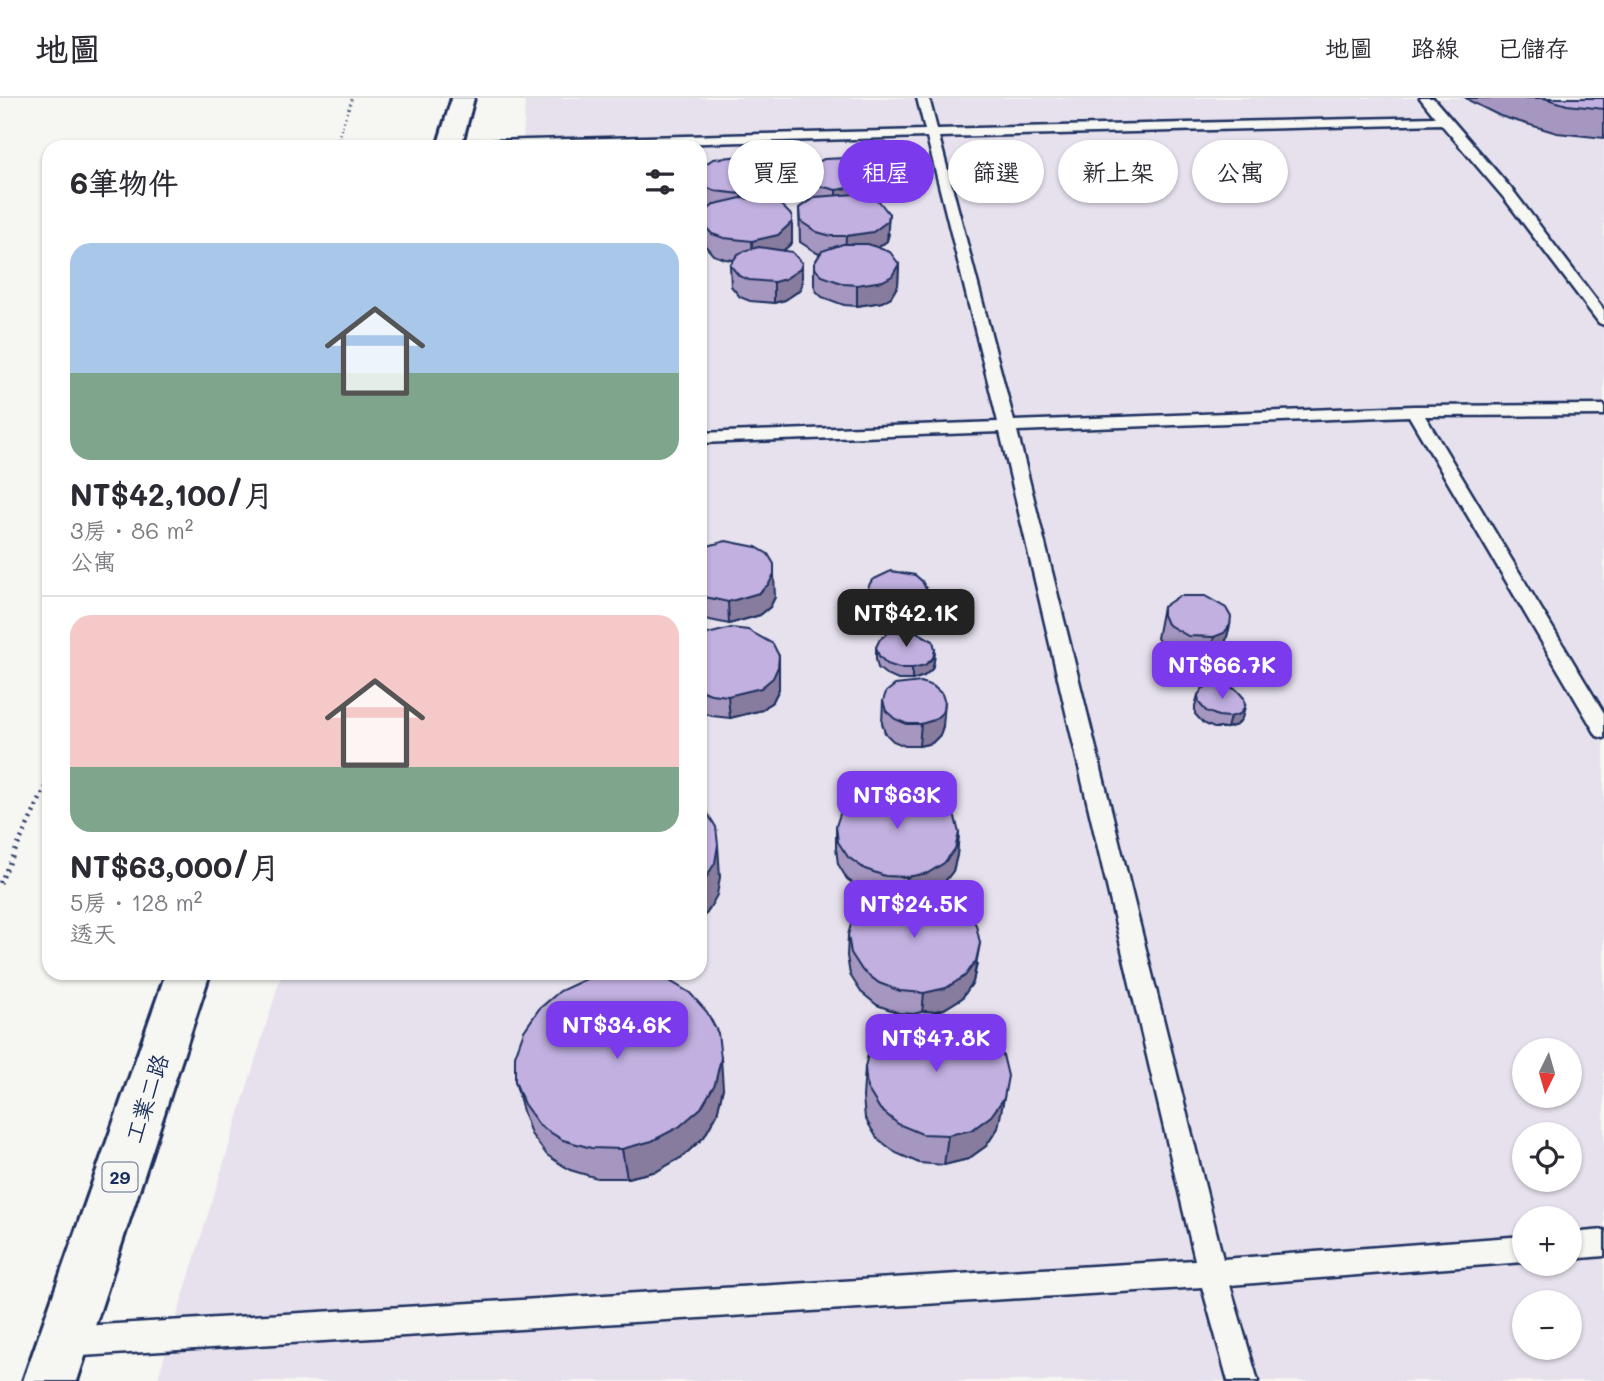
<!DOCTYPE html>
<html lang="zh-TW">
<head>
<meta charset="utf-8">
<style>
  :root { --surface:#fff; --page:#f7f7f7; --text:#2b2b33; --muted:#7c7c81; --line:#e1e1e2; --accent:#7c3aed }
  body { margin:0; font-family:Mali,"LXGW WenKai TC",sans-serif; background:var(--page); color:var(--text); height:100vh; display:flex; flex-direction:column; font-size:26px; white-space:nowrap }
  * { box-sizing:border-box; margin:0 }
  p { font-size:23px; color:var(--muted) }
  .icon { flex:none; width:38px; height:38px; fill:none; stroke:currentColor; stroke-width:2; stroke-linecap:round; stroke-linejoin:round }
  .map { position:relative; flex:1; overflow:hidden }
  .details { position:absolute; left:42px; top:42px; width:665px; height:840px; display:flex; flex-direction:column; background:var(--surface); border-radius:21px; box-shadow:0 2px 5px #0004 }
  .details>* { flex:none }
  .top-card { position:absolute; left:728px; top:42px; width:665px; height:63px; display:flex; gap:14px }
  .needle { width:46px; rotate:185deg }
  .tools { position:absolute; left:1512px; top:940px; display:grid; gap:14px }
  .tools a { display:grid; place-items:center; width:70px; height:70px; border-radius:50%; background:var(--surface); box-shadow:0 2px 5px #0004; font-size:35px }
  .price { position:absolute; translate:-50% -60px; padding:0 16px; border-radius:14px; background:var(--accent); color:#fff; font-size:23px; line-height:46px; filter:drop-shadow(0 2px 4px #0008) }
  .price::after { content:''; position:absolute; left:50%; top:42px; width:21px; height:16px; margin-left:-10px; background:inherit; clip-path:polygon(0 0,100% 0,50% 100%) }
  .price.selected { background:#222; color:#fff }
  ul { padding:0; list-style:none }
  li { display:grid; align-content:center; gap:14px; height:371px; padding:0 28px }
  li+li { border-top:2px solid var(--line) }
  li span { display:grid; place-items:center; height:217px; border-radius:21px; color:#555 }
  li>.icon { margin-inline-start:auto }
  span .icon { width:126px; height:126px; fill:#fffc; stroke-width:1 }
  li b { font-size:30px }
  h2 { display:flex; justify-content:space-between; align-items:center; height:84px; padding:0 28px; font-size:30px }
  .chip { padding:0 24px; border-radius:32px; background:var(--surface); box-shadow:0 2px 5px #0004; font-size:24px; line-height:63px }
  .chip.selected { background:var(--accent); color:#fff }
  header { display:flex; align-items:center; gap:42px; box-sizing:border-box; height:98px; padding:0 35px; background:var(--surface); border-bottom:2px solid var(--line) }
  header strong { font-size:33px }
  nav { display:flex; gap:38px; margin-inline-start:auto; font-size:24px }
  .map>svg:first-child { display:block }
  .built { fill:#e6e1ed; fill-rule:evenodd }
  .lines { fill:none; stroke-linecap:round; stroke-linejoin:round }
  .service-casing { stroke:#1b2f5e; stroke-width:5 }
  .primary-casing { stroke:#1b2f5e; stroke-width:6 }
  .path-far1 { stroke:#1b2f5e; stroke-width:2.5; stroke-dasharray:1 3.5; stroke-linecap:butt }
  .path { stroke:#1b2f5e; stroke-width:4.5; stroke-dasharray:2 5; stroke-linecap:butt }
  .service { fill:#f6f6f2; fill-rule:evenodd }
  .primary { fill:#f6f6f2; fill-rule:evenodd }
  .wall { fill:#a697c1; stroke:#1b2f5e; stroke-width:2 }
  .shaded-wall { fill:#877b9d; stroke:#1b2f5e; stroke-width:2 }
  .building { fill:#c1b0e0; stroke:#1b2f5e; stroke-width:2 }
  .labels { text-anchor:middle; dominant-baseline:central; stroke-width:6; stroke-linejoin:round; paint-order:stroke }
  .shield { fill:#f6f6f2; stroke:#5d6b8a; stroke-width:2 }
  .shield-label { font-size:18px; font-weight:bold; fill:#1b2f5e }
  .near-street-label { font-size:23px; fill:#1b2f5e; stroke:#f6f6f2 }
</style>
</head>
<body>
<header>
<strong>地圖</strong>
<nav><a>地圖</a><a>路線</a><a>已儲存</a></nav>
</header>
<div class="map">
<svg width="1604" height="1283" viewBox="0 0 1604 1283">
  <rect width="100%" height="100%" fill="#f6f6f2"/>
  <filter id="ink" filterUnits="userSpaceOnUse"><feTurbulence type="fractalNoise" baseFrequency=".0143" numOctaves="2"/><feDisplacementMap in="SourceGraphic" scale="14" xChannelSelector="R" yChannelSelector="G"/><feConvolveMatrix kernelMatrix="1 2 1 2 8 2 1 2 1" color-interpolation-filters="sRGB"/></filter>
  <g filter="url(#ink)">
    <!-- built -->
    <path class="built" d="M525,0h1079v1283h-1447l125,-408h418v-826h-177zM1524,952h46v46h-46zM1524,1036h46v46h-46zM1524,1120h46v46h-46zM1524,1204h46v46h-46z"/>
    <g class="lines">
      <!-- service casing -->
      <g class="service-casing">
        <g id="service">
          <path d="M917,0h12l8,31 498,-12 -15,-19h13l81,94 90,118v15l-5,-2 -95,-125 -63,-74 -502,13 75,284 400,-15 190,-1v10l-179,1 179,297v25l-7,-2 -188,-320 -392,15 206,828 301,-23v26l-294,23 28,96h-30l-26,-94 -1137,70 -10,-5 -5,-10 5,-10 10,-5 1130,-67 -195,-828 -300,11v-10l298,-11 -71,-285 -368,10 -116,-1 6,-4 476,-12z"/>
          <path d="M1604,1132v26l-34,3v-26z"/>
        </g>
      </g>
      <!-- primary casing -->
      <g class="primary-casing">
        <g id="primary">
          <path d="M452,0h22l-13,49h-24z"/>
          <path d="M166,875h44l-133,408h-54z"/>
        </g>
      </g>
      <!-- path-far1 -->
      <path class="path-far1" d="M335,49l17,-49"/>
      <!-- path -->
      <path class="path" d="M0,785l49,-103"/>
      <!-- service -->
      <use href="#service" class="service"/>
      <!-- primary -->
      <use href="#primary" class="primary"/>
    </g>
    <!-- wall -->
    <g class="wall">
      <path d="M1466,0h138v40l-47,-5 -57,-17 -30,-15z"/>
      <path d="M700,70l82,24 -1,6 -6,4 17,41 -9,8 19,33 -2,6 -15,10 -11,3 -24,-2 -10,-4 -9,-11 -1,-21 4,-5 -9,-1 -12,-4 -11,-13 -1,-20 9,-14 -4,-1 -6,-8z"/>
      <path d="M805,73l71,25 -3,3 16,35 -2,7 -9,7 21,16 -1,21 -7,12 -9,5 -25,4 -13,-1 -22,-8 -6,-6 -2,-7v-20l6,-10 -3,-1 -17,-11 -1,-34 10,-7 -4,-10z"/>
      <path d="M700,450l75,49 -5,10 -10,8 -31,9 -29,-6z"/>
      <path d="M868,489l58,2 -1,12 -3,8 -19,9 -25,-4 -7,-7 -3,-8z"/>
      <path d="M1163,509l67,18 -6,23 -6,7 -10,5 -26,-1 -20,-13 -5,-8z"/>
      <path d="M700,538l79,42v11l-6,12 -11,9 -32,8 -18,-2 -12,-4z"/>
      <path d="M876,549l59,2 -1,12 -2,8 -8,7 -12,4h-14l-11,-5 -9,-7 -2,-9z"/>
      <path d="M1198,597l47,11 -3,12 -5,7 -10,3h-13l-11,-5 -8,-9v-8z"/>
      <path d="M883,603l60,25 -3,9 -8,8 -13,3h-14l-12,-5 -8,-8 -3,-10z"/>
      <path d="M836,728l123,7 -2,22 -4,16 -11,14 -10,6 45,73 -4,18 -11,16 -18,11 -12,3 66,116 -12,18 -18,13 -24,6 -25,-2 -23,-10 -19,-15 -12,-20 -2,-21 2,-30 50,-53 -16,-1 -22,-8 -16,-13 -11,-17 -3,-19 1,-21 29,-39 -13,-5 -17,-12 -9,-15 -2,-16z"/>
      <path d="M515,983l208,7 -6,26 -13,23 -22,20 -25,14 -30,7h-30l-27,-8 -23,-15 -16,-21 -8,-23z"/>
    </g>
    <!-- shaded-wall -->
    <g class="shaded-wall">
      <path d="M781,74v26l-15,11 -24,5 -1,-20z"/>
      <path d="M877,78l-1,20 -9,9 -31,5v-20z"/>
      <path d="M889,116l-2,27 -15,11 -27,5 1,-21z"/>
      <path d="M792,118v27l-14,12 -25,6 -1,-20z"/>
      <path d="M802,165v21l-2,6 -15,10 -11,3v-21z"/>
      <path d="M899,166l-1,21 -7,12 -9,5 -25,4v-21z"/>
      <path d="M774,476l1,23 -5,10 -10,8 -31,9 -1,-22z"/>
      <path d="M926,491l-1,12 -3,8 -19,9v-11z"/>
      <path d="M1230,527l-6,23 -6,7 -10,5 6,-23z"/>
      <path d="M935,551l-1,12 -2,8 -8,7 -12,4v-12z"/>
      <path d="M779,558v33l-6,12 -11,9 -32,8 -2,-22z"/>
      <path d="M945,605l-2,23 -3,9 -8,8 -13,3 2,-22z"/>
      <path d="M1245,608l-3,12 -5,7 -10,3 3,-11z"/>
      <path d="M959,735l-2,22 -4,16 -11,14 -16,10 -21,4 2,-22z"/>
      <path d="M718,747l2,32 -3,18 -10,18 -7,6v-34z"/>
      <path d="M980,845l-7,39 -11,16 -18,11 -22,5 2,-21z"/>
      <path d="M721,960l2,30 -6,26 -13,23 -22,20 -25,14 -30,7 -5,-29z"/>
      <path d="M1004,1000l-6,30 -12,18 -18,13 -24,6 4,-30z"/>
    </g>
    <!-- building -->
    <g class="building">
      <path d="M1544,0h60v11l-37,-4z"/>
      <path d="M750,57l22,7 9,10v6l-15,11 -25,5 -26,-3 -10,-4 -5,-7v-12l13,-9z"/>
      <path d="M846,60l26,8 5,10 -10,9 -31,5 -20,-5 -7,-4 -4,-10 4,-5 15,-7z"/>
      <path d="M856,96l23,7 10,13 -1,7 -15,11 -27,4h-15l-14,-4 -17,-11 -1,-13 16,-11z"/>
      <path d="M741,100l27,2 12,4 12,12v6l-14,13 -26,6 -28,-3 -12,-4 -11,-12v-7l14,-11z"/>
      <path d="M843,146h25l22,8 9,12 -7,12 -9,5 -26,4 -13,-1 -22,-8 -6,-6 -2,-6 8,-13z"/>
      <path d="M759,149l33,5 10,11 -2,6 -15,10 -11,3 -25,-2 -10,-4 -9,-11 8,-11 9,-4z"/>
      <path d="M726,443l30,6 12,7 6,10v10l-5,10 -10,9 -31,9 -28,-6v-48z"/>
      <path d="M891,473l24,4 7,6 4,8 -3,8 -20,10 -24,-5 -8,-6 -3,-9 4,-7z"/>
      <path d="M1179,498h26l21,12 5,9 -1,8 -6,8 -10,4 -26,-1 -21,-12 -4,-9v-8z"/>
      <path d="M731,530l17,2 25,14 6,12 -1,11 -5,11 -12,10 -33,8 -17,-2 -11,-4v-54z"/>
      <path d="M913,532l20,11 2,8 -2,9 -8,7 -13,3h-13l-12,-4 -8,-8 -3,-9 4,-8 8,-6z"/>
      <path d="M921,584l12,4 9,8 3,9 -3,10 -8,7 -13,4h-14l-12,-5 -9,-8 -3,-10 3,-9 9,-7z"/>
      <path d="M1213,586l13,1 11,5 7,8 1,8 -5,8 -10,3 -12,-1 -12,-5 -7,-8 -1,-8 5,-7z"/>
      <path d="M889,686l21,2 19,6 16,11 10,14 4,16 -4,16 -11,14 -16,10 -21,4 -22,-1 -20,-7 -17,-12 -10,-15 -2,-16 5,-15 11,-13 17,-9z"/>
      <path d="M700,708l6,5 10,16 2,18 -3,18 -11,18 -4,4z"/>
      <path d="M904,790l22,1 21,7 17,12 12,17 4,18 -4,18 -11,15 -19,12 -22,5 -24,-2 -21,-8 -17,-13 -11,-17 -3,-18 5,-18 13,-14 17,-11z"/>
      <path d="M612,875h29l27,7 22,13 17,19 11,21 3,25 -6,26 -14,24 -22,19 -27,14 -30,8 -31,-1 -28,-8 -23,-14 -16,-22 -9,-23v-25l9,-25 15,-22 21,-18 26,-12z"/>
      <path d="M925,913l24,2 23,9 18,14 13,19 5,21 -4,22 -13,18 -19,14 -24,5 -26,-1 -24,-10 -18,-15 -13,-21 -2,-21 5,-21 13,-17 19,-12z"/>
    </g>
  </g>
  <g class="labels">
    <!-- shield labels -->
    <rect class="shield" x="102.5" y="1064.5" width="35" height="29" rx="5"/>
    <g class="shield-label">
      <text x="120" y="1079">29</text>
    </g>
    <!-- near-street labels -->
    <g class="near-street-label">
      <text transform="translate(146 1000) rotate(-72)">工業二路</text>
    </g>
  </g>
</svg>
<div class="tools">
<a><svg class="needle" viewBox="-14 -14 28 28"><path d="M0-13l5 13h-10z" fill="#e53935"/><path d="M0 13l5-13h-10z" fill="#7c7c81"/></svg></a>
<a><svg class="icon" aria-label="locate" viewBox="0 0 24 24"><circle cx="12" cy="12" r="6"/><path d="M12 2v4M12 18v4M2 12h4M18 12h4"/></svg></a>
<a>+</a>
<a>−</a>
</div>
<b class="price selected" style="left:906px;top:551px">NT$42.1K</b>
<b class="price" style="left:1222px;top:603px">NT$66.7K</b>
<b class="price" style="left:897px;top:733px">NT$63K</b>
<b class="price" style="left:914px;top:842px">NT$24.5K</b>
<b class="price" style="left:617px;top:963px">NT$34.6K</b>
<b class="price" style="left:936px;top:976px">NT$47.8K</b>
<div class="top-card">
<a class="chip">買屋</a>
<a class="chip selected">租屋</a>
<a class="chip">篩選</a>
<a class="chip">新上架</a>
<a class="chip">公寓</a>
</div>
<section class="details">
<h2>6筆物件<svg class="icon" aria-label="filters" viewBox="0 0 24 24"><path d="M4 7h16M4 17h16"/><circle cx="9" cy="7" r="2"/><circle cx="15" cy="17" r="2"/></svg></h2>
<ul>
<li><span style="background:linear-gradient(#a9c7e8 60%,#7fa58c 0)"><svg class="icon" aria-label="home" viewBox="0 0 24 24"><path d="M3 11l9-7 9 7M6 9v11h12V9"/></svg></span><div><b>NT$42,100/月</b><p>3房 · 86 m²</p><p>公寓</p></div></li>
<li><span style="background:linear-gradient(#f6c9c9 70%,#7fa58c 0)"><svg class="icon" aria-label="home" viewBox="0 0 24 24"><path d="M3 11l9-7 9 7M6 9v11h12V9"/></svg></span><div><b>NT$63,000/月</b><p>5房 · 128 m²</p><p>透天</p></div></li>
</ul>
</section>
</div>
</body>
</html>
